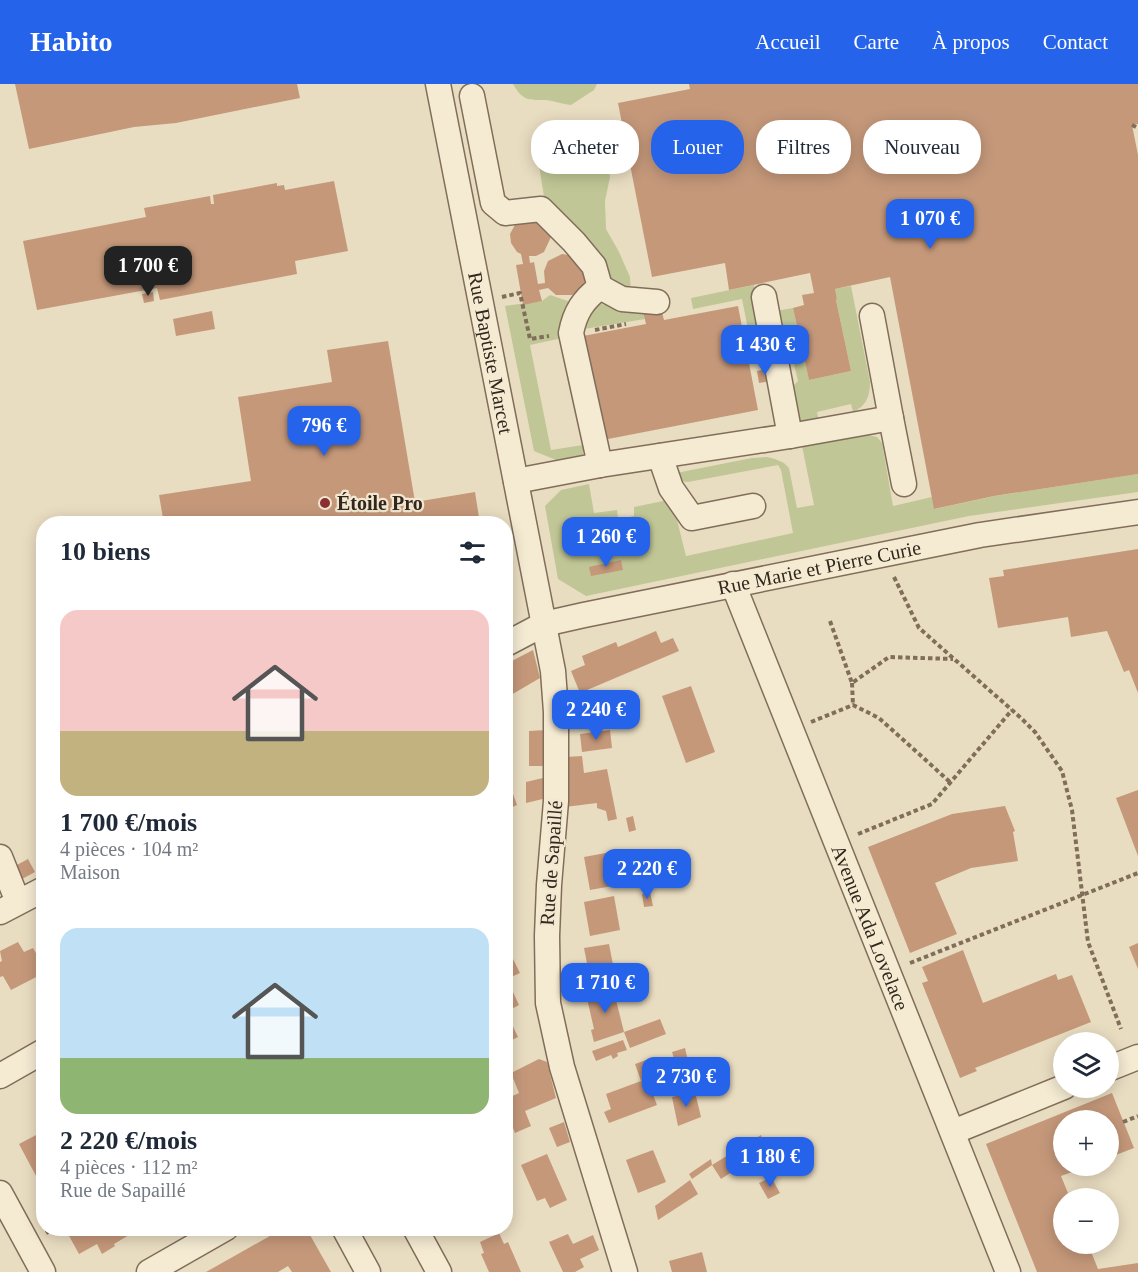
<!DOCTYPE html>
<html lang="fr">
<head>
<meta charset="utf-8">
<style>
  :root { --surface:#fff; --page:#f6f6f7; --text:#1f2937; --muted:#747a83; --accent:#2563eb }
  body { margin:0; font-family:Georgia,serif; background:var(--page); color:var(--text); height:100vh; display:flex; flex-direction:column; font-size:22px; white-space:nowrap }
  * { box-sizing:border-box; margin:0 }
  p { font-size:20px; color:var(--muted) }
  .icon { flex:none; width:33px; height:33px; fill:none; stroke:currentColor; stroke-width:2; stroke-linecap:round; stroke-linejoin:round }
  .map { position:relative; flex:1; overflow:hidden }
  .side { position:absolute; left:36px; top:432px; width:477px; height:720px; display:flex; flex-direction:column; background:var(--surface); border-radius:24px; box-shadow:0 3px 15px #0003 }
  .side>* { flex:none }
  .guide { position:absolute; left:531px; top:36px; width:516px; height:54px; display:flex; gap:12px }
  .fabs { position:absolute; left:1053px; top:948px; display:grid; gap:12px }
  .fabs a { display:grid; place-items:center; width:66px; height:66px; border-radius:50%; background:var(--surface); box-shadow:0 3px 15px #0003; font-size:30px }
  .price { position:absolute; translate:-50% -51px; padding:0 14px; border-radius:12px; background:var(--accent); color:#fff; font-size:20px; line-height:39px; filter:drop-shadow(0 2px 3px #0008) }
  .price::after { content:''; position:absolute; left:50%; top:36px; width:18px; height:14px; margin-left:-9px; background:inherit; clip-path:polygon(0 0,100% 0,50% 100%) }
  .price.active { background:#222; color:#fff }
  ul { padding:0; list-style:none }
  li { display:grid; align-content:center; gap:12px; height:318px; padding:0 24px }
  li span { display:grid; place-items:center; height:186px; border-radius:18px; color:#555 }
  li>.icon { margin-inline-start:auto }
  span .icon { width:108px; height:108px; fill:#fffc; stroke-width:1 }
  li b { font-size:26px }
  h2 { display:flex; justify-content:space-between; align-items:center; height:72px; padding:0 24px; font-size:26px }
  .chip { padding:0 21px; border-radius:24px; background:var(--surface); box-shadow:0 3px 15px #0003; font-size:21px; line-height:54px }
  .chip.active { background:var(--accent); color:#fff }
  header { display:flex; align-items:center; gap:36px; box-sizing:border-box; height:84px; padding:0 30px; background:var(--accent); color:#fff }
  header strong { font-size:28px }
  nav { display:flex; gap:33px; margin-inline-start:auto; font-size:21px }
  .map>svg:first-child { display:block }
  .green { fill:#c1c696 }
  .building { fill:#c5987a }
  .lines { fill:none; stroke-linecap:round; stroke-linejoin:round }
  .minor-casing { stroke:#816e5a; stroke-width:27 }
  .path { stroke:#816e5a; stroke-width:4; stroke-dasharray:4.5 3; stroke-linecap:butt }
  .minor { stroke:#f5ebd3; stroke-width:24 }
  .poi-dot { fill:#8b2f31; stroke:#f2e7d0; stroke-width:2 }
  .labels { text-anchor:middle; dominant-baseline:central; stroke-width:4.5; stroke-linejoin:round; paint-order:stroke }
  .street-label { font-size:20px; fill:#32271d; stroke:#f2e7d0 }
  .poi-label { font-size:20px; font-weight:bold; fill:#32271d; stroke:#f2e7d0; text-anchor:start }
</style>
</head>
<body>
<header>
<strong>Habito</strong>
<nav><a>Accueil</a><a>Carte</a><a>À propos</a><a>Contact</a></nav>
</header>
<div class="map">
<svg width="1138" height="1188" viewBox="0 0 1138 1188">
  <rect width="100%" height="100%" fill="#e9ddc1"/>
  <!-- green -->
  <g class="green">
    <path d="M513,0h84l-3,6 -23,15c-9,-1 -17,-4 -25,-5 -18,0 -23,1 -33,-16z"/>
    <path d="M596,65l12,13 2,15 -5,24 1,28 13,23 11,25 1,18 -21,-11 -65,-81 -7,-44z"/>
    <path d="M754,201l16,77 -15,2 -13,-65 -49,10 -2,-11z"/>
    <path d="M851,202l19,96c0,15 -4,24 -17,30l-2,-8 -34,8 2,9 -21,5 -6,-39 6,-6 -6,-25 -7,2 -9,-47 17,-3 16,72 42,-9 -15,-71 1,-1 -2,-10z"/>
    <path d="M550,211l18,6 1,9 -7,28 -32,7 21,105 32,-5v10l-27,5 -22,-9 -29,-145 37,-5z"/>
    <path d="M598,220l45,3 2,12 -67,11 3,-18z"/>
    <path d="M864,350l13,3 5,6 11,63 39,-9 3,12 60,-13 143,-22v18l-169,24 -383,80 -28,-17 -13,-73 16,-16 28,-6 5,29 23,-3 1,9 16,-3v-9l34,-7 7,12 11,44 107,-23 -12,-63 -3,-5 -90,17 -8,-1 -4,-8 76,-15 15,-1 8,2 9,4 5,5 8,40 17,-3 -12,-59z"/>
  </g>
  <!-- building -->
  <g class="building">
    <path d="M15,0h282l3,14 -124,25 -42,4 -105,22z"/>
    <path d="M689,0h449v40l-6,1 6,30v319l-144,22 -60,13 -44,-232 -55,12 2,10 -1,1 15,71 -42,9 -16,-72 11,-3 -2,-10 12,-2 -4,-20 -81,17 -4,-27 -73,14 -34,-174 72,-14z"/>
    <path d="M334,97l14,70 -53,10 2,13 -137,26 -3,-12 -120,22 -14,-69 123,-24 -2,-9 66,-12 1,8h3l-1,-9 64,-12v3l7,-1 1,5z"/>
    <path d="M536,133l14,16 1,4 -7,15 -8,4h-7l1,7 4,-1 4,22 7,-1 -1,-12 4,-10 14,-7 13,2 11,21 -3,10 -11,8h-16l-8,-7 -9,2 3,11 -19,4 -7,-40 7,-1 -2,-10 -4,-2 -6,-9 -1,-9 7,-13z"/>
    <path d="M153,208l1,9 -10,2 -2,-9z"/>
    <path d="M738,222l20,104 -155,30 -20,-104 63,-12 -3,-13 18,-3 3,12z"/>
    <path d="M212,227l3,18 -39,7 -3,-17z"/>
    <path d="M388,257l27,161 60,-10 5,32h-316l-5,-29 92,-14 -13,-84 94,-15 -5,-32z"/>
    <path d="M770,284l2,13 -13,2 -2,-12z"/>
    <path d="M1138,465v144l-9,-23 -5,2 -17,-41 -36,6 -3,-20 -70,11 -9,-50 15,-2 -1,-6z"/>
    <path d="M621,476l2,10 -32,6 -2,-9z"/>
    <path d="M656,547l5,12 12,-5 6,13 -99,42 -9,-22 14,-6 -3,-9 34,-14 2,5z"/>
    <path d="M533,566l7,28 -34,20v-34z"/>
    <path d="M691,602l24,66 -29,11 -24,-67z"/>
    <path d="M546,646l1,36h-18v-35z"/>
    <path d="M610,646l2,18 -30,4 -2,-18z"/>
    <path d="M582,672l2,17 23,-4 10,50 -9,2 -2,-10 -9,-3v-5l-32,4v-50z"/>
    <path d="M547,693v21l-21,5v-21z"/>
    <path d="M1138,706v66l-22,-58z"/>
    <path d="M513,710l4,11 -11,5v-13z"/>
    <path d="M1005,722l10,25 -2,1 5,29 -47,7 -36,15 22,51 -47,19 -42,-106 84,-33z"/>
    <path d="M633,732l3,14 -7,2 -3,-14z"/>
    <path d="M611,768l7,33 -28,5 -6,-33z"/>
    <path d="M28,775l7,13 -13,7 -7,-13z"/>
    <path d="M650,808l3,14 -9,1 -2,-13z"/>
    <path d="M614,812l6,34 -30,6 -6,-34z"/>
    <path d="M18,858l6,10 9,-4 11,19v6l-33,17 -8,-14 -3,1v-15l2,-1 -2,-10z"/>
    <path d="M1138,859v26l-9,-22z"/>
    <path d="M609,860l6,31 -25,4 -6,-31z"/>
    <path d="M506,861l14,28 -13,6 12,26 -13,7 12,25 -12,6z"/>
    <path d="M963,866l20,53 73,-29 2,6 14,-5 19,47 -116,46 2,3 -17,7 -38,-95 6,-2 -6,-14z"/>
    <path d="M618,904l3,10 -5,2 8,32 -30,10 -3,-12 3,-1 -8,-35z"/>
    <path d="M660,935l6,15 -36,14 -6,-16z"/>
    <path d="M623,956l4,10 -10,3 1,3 -5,3 -2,-4 -15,6 -4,-10z"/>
    <path d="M685,964l7,30 -10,3 -2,-6 -8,3 -3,-7 8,-3 -5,-16z"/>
    <path d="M539,975l8,3 9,36 -31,13 6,15 -16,7 -6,-15 -3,1v-20l13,-6 -8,-20z"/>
    <path d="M646,976l2,4 7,-2 5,13 -13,4 10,26 -48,18 -5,-11 7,-3 -5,-15 35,-13 -6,-17z"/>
    <path d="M695,1008l6,25 -23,9 -6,-29z"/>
    <path d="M1112,1009l22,55 -26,10v-38h-44v46h25l-28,10 9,22h-6v46h24l10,25 40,-6v9h-101l-51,-128z"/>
    <path d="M564,1038l6,20 -13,5 -8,-19z"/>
    <path d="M38,1050l6,10v28l-8,4 -17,-32z"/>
    <path d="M761,1051l4,15 -44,29 -9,-14 -20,14 -3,-5 22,-15 1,6z"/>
    <path d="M653,1066l13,32 -28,11 -12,-33z"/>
    <path d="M547,1070l20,46 -17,8 -5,-10 -8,3 -16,-36z"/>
    <path d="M771,1093l9,16 -12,6 -9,-16z"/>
    <path d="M690,1096l8,14 -40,26 -3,-14z"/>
    <path d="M78,1144h63l-27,16 1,2 -13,8 -5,-10 -18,10 -11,-20z"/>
    <path d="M284,1144h22l25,44h-39l-4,-6 -10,6h-72z"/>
    <path d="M499,1149l5,11 4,-2 13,30h-32l-8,-18 3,-1 -4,-11z"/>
    <path d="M568,1150l5,10 20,-9 6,15 -19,9 4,8 -9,5h-12l-14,-30z"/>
    <path d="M702,1168l5,20h-35l-3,-11z"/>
  </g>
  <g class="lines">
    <!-- minor casing -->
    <g class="minor-casing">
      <g id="minor">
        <path id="s1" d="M438,0l115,587 3,41v89l-7,84 -2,51 1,67 14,64 63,205"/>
        <path d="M472,12l21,107 12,10 36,-4 33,33 20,24 6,21c-17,13 -25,25 -29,46l29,132"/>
        <path d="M600,203l22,12 35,3"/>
        <path d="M891,334l13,66"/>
        <path d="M790,352l101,-18 -19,-102"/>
        <path d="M660,372l11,32 21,30 61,-12"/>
        <path d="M516,397l84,-16 190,-29 -26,-139"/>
        <path id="s2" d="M733,500l275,688"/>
        <path id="s3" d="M506,560l38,-20 40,-9 396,-80 158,-23"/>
        <path d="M0,773l18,45"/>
        <path d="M0,828l44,-23"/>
        <path d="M1108,985l30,-12"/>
        <path d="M0,992l44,-25"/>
        <path d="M953,1048l111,-45"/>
        <path d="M0,1109l43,79"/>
        <path d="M344,1144l24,44"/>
        <path d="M415,1144l24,44"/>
        <path d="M149,1188l77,-44"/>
      </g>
    </g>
    <!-- path -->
    <g class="path">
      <path d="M1132,41l6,3"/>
      <path d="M502,213l18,-4 10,46 19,-3"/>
      <path d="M595,246l31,-6"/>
      <path d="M894,493l25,51 102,90 14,14 27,39 10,39 16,132 33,87"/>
      <path d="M830,537l22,62 37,-26 64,2"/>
      <path d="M852,599l1,22"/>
      <path d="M811,638l42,-17 26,13 71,64"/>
      <path d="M858,750l74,-30 80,-94"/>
      <path d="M910,879l228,-90"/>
      <path d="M1123,1038l15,-6"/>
      <path d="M46,1149l8,-5"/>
    </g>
    <!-- minor -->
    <use href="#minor" class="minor"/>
  </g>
  <!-- markers -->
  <circle class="poi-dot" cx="325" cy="419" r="6"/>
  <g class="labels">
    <!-- street labels -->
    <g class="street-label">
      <text stroke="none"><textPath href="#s1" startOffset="274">Rue Baptiste Marcet</textPath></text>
      <text stroke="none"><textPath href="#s3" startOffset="324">Rue Marie et Pierre Curie</textPath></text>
      <text transform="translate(551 779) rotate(-86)">Rue de Sapaillé</text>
      <text stroke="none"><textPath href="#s2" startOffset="370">Avenue Ada Lovelace</textPath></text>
    </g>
    <!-- poi labels -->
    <g class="poi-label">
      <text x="337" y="419">Étoile Pro</text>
    </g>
  </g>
</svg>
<div class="fabs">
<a><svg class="icon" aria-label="layers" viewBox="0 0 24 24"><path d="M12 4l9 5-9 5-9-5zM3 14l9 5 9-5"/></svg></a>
<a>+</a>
<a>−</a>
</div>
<b class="price" style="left:930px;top:166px">1 070 €</b>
<b class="price active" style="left:148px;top:213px">1 700 €</b>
<b class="price" style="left:765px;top:292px">1 430 €</b>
<b class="price" style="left:324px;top:373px">796 €</b>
<b class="price" style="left:606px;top:484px">1 260 €</b>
<b class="price" style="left:596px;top:657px">2 240 €</b>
<b class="price" style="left:647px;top:816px">2 220 €</b>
<b class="price" style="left:605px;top:930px">1 710 €</b>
<b class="price" style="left:686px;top:1024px">2 730 €</b>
<b class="price" style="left:770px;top:1104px">1 180 €</b>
<div class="guide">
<a class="chip">Acheter</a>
<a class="chip active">Louer</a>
<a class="chip">Filtres</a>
<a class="chip">Nouveau</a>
</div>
<section class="side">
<h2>10 biens<svg class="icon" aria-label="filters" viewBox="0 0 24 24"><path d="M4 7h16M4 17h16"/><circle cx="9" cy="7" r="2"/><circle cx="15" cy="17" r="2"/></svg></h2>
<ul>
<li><span style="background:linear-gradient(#f6c9c9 65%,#c2b280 0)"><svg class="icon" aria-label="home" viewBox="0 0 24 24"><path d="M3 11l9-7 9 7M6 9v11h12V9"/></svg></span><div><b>1 700 €/mois</b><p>4 pièces · 104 m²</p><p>Maison</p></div></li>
<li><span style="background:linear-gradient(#bfe0f5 70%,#8fb573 0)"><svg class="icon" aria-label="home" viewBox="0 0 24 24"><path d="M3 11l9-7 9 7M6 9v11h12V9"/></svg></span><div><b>2 220 €/mois</b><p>4 pièces · 112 m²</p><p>Rue de Sapaillé</p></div></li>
</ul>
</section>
</div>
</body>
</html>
